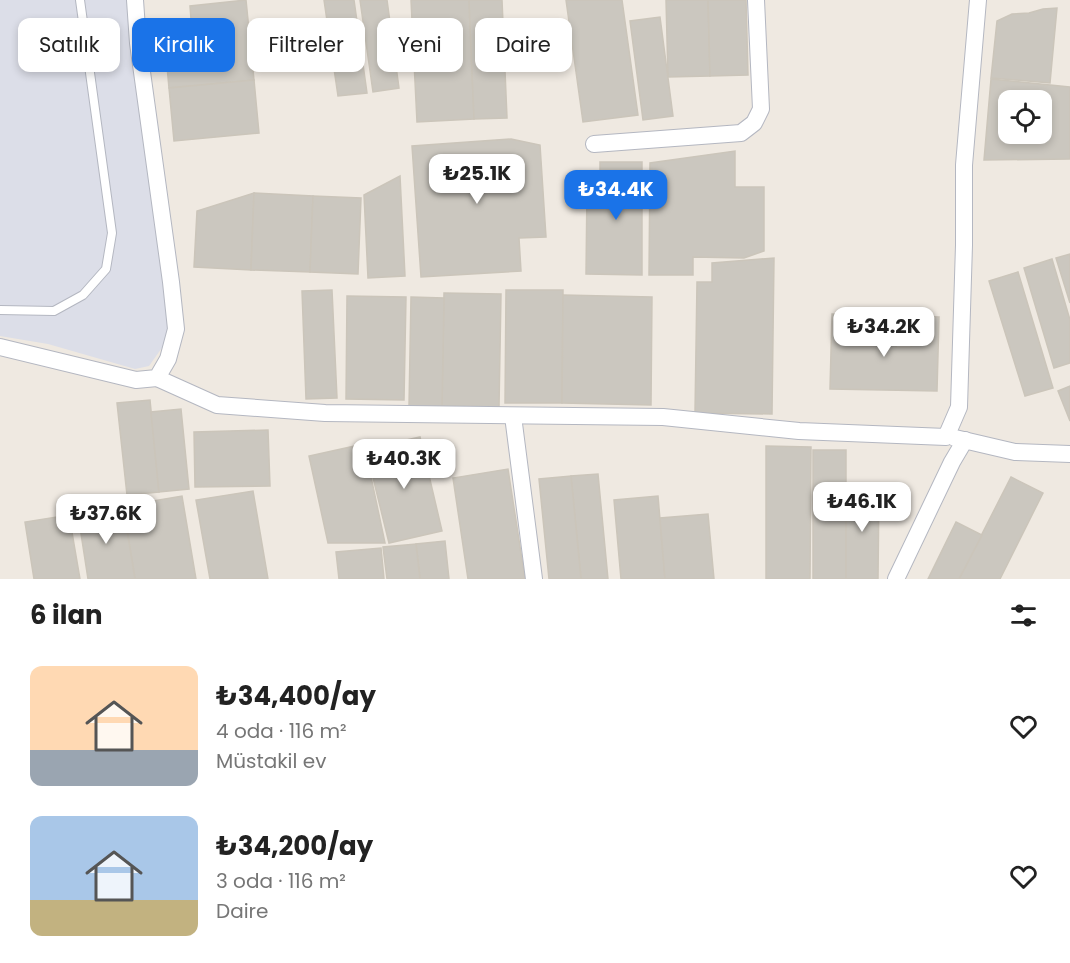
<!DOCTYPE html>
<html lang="tr">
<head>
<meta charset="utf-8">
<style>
  :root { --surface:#fff; --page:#f6f6f6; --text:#222; --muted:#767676; --accent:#1a73e8 }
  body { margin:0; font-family:Poppins,sans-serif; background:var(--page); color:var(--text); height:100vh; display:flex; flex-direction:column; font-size:22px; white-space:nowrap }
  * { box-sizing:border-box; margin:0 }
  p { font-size:20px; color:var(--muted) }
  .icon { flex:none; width:33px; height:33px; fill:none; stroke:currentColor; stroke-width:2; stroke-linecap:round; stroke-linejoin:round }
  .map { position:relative; height:579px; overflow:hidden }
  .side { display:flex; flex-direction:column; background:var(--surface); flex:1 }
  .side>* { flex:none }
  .banner { position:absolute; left:18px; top:18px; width:600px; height:54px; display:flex; gap:12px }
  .controls { position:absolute; left:998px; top:90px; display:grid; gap:12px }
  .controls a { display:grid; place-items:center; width:54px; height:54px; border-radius:12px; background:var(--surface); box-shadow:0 3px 9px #0003; font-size:30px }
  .price { position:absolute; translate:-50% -51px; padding:0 14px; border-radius:12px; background:#fff; color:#222; font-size:20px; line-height:39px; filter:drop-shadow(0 2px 3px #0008) }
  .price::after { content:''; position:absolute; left:50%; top:36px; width:18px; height:14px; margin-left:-9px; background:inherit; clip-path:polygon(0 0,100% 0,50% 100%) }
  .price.active { background:var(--accent); color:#fff }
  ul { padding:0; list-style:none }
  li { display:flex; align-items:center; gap:18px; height:150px; padding:0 30px }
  li span { display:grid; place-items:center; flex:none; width:168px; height:120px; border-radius:12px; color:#555 }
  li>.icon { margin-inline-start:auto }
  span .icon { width:72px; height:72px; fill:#fffc; stroke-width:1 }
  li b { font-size:26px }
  h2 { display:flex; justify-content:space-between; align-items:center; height:72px; padding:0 30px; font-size:26px }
  .chip { padding:0 21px; border-radius:12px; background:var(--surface); box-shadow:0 3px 9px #0003; font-size:21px; line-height:54px }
  .chip.active { background:var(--accent); color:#fff }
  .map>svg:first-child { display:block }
  .airport { fill:#dcdee8 }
  .building { fill:#cbc7bf; stroke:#cbc5ba; stroke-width:1.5; fill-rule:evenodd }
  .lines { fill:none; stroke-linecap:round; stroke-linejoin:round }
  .service-casing { stroke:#b4b7c1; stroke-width:10 }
  .minor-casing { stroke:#b4b7c1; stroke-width:18 }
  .service { stroke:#fff; stroke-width:8 }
  .minor { stroke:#fff; stroke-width:16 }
</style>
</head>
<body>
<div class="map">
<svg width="1070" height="579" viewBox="0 0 1070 579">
  <rect width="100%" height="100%" fill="#efe9e1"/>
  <!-- airport -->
  <path class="airport" d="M0,0h129l40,305 -3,37 -17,24 -14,3 -87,-25 -48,-8z"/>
  <!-- building -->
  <g class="building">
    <path d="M246,0l8,80 -85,8 -6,-66 28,-3 -1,-13z"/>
    <path d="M324,0h30l13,93 -29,3z"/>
    <path d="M360,0h27l12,88 -26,4z"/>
    <path d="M411,0h58l5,119 -57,3z"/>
    <path d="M469,0h33l5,118 -33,1z"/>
    <path d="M566,0h56l16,115 -55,7z"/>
    <path d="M666,0h42l2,76 -42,1z"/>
    <path d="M708,0h38l2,75 -38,1z"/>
    <path d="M1057,8l-7,75 -59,-5 6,-57 15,-7 17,-1 14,-4z"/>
    <path d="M660,17l13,99 -30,4 -13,-99z"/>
    <path d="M991,79l79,8v72l-86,1zM1008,100h33v34h-33z"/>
    <path d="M254,80l5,53 -85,8 -5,-53z"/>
    <path d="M511,139l29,6 6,92 -27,1 2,33 -100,6 -9,-131z"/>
    <path d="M735,151v36h29v64l-20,7 -51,-1v18h-44l1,-112z"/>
    <path d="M600,162h42v113l-56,-1 1,-85h13z"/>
    <path d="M400,176l5,100 -37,2 -4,-83z"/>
    <path d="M254,193l-3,77 -57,-3 3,-56z"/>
    <path d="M254,193l59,3 -3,76 -59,-2z"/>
    <path d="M313,196l48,2 -3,76 -48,-2z"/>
    <path d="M1070,254v49l-14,-45z"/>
    <path d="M774,258l-2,156 -77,-1 2,-131h15v-19z"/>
    <path d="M1052,259l18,61v43l-16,5 -30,-100z"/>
    <path d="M1018,272l35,116 -28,8 -36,-115z"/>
    <path d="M332,290l5,108 -31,1 -4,-108z"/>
    <path d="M506,290h57l-1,113h-57z"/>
    <path d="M444,293l57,1 -2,113 -57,-1z"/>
    <path d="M563,295l89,2 -1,108 -89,-2z"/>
    <path d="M347,296l59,1 -2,103 -58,-1z"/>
    <path d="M411,297l33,1 -2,108h-33z"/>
    <path d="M832,314l28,1 -1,31h14l1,-8h22v9h15v-31l28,1 -2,74 -107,-2z"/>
    <path d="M1070,386v35l-12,-30z"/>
    <path d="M150,400l9,92 -32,3 -10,-92z"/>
    <path d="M181,409l8,80 -30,3 -8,-80z"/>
    <path d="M268,430l2,56 -75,1 -1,-55z"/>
    <path d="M420,437l22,94 -53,12 -23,-94z"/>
    <path d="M364,444l21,99h-57l-19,-87z"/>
    <path d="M766,446l45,1 -1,132h-44z"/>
    <rect x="813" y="450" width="33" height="129"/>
    <path d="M508,469l17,110h-57l-15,-101z"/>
    <path d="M598,474l10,105h-27l-10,-103z"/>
    <path d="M571,476l10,103h-32l-10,-100z"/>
    <path d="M1011,477l32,16 -43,86h-41z"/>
    <path d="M846,488h33l-1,91h-32z"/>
    <path d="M253,491l15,88h-58l-14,-79z"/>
    <path d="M182,496l14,83h-61l-12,-73z"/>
    <path d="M658,496l7,83h-44l-7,-79z"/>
    <path d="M123,506l12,73h-47l-10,-65z"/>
    <path d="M708,514l6,65h-49l-5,-61z"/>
    <path d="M69,515l11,64h-46l-9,-57z"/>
    <path d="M956,522l26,13 -23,44h-31z"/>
    <path d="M445,541l4,38h-29l-4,-35z"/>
    <path d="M416,544l4,35h-33l-4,-32z"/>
    <path d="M381,548l3,31h-45l-3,-27z"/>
  </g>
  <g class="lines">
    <!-- service casing -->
    <g class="service-casing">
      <path id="service" d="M0,310l54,1 29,-16 23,-26 6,-36 -32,-233"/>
    </g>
    <!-- minor casing -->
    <g class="minor-casing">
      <g id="minor">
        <path d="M594,144l147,-11 13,-10 7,-14 -5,-109"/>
        <path d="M0,347l136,33 21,-2 11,-19 8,-30 -5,-47 -33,-239 -3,-43"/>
        <path d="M157,378l60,27 108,8 338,4 136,14 147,6 13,-30 5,-162v-80l14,-165"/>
        <path d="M513,416l21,163"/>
        <path d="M955,438l60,14 55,2"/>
        <path d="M896,579l56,-117 13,-22"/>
      </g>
    </g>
    <!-- service -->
    <use href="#service" class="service"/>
    <!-- minor -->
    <use href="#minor" class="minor"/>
  </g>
</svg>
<div class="controls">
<a><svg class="icon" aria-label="locate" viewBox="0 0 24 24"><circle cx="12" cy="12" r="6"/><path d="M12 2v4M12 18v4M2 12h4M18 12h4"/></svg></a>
</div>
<b class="price" style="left:477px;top:205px">₺25.1K</b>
<b class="price active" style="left:616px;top:221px">₺34.4K</b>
<b class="price" style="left:884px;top:358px">₺34.2K</b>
<b class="price" style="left:404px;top:490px">₺40.3K</b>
<b class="price" style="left:862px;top:533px">₺46.1K</b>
<b class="price" style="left:106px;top:545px">₺37.6K</b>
<div class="banner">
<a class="chip">Satılık</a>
<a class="chip active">Kiralık</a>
<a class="chip">Filtreler</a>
<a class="chip">Yeni</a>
<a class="chip">Daire</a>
</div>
</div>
<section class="side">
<h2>6 ilan<svg class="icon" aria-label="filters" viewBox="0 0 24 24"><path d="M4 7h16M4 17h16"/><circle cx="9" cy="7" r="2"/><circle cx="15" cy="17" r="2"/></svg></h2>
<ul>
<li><span style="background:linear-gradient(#ffd9b3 70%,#9aa5b1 0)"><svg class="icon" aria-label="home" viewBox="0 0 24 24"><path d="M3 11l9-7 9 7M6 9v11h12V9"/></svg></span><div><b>₺34,400/ay</b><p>4 oda · 116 m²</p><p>Müstakil ev</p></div><svg class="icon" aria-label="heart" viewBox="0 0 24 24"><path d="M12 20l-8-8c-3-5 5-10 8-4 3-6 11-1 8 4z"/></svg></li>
<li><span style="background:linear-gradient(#a9c7e8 70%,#c2b280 0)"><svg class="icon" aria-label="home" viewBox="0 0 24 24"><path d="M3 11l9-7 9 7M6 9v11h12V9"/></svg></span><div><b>₺34,200/ay</b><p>3 oda · 116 m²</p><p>Daire</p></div><svg class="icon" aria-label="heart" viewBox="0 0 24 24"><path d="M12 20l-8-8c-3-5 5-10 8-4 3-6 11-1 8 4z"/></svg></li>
</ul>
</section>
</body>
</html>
